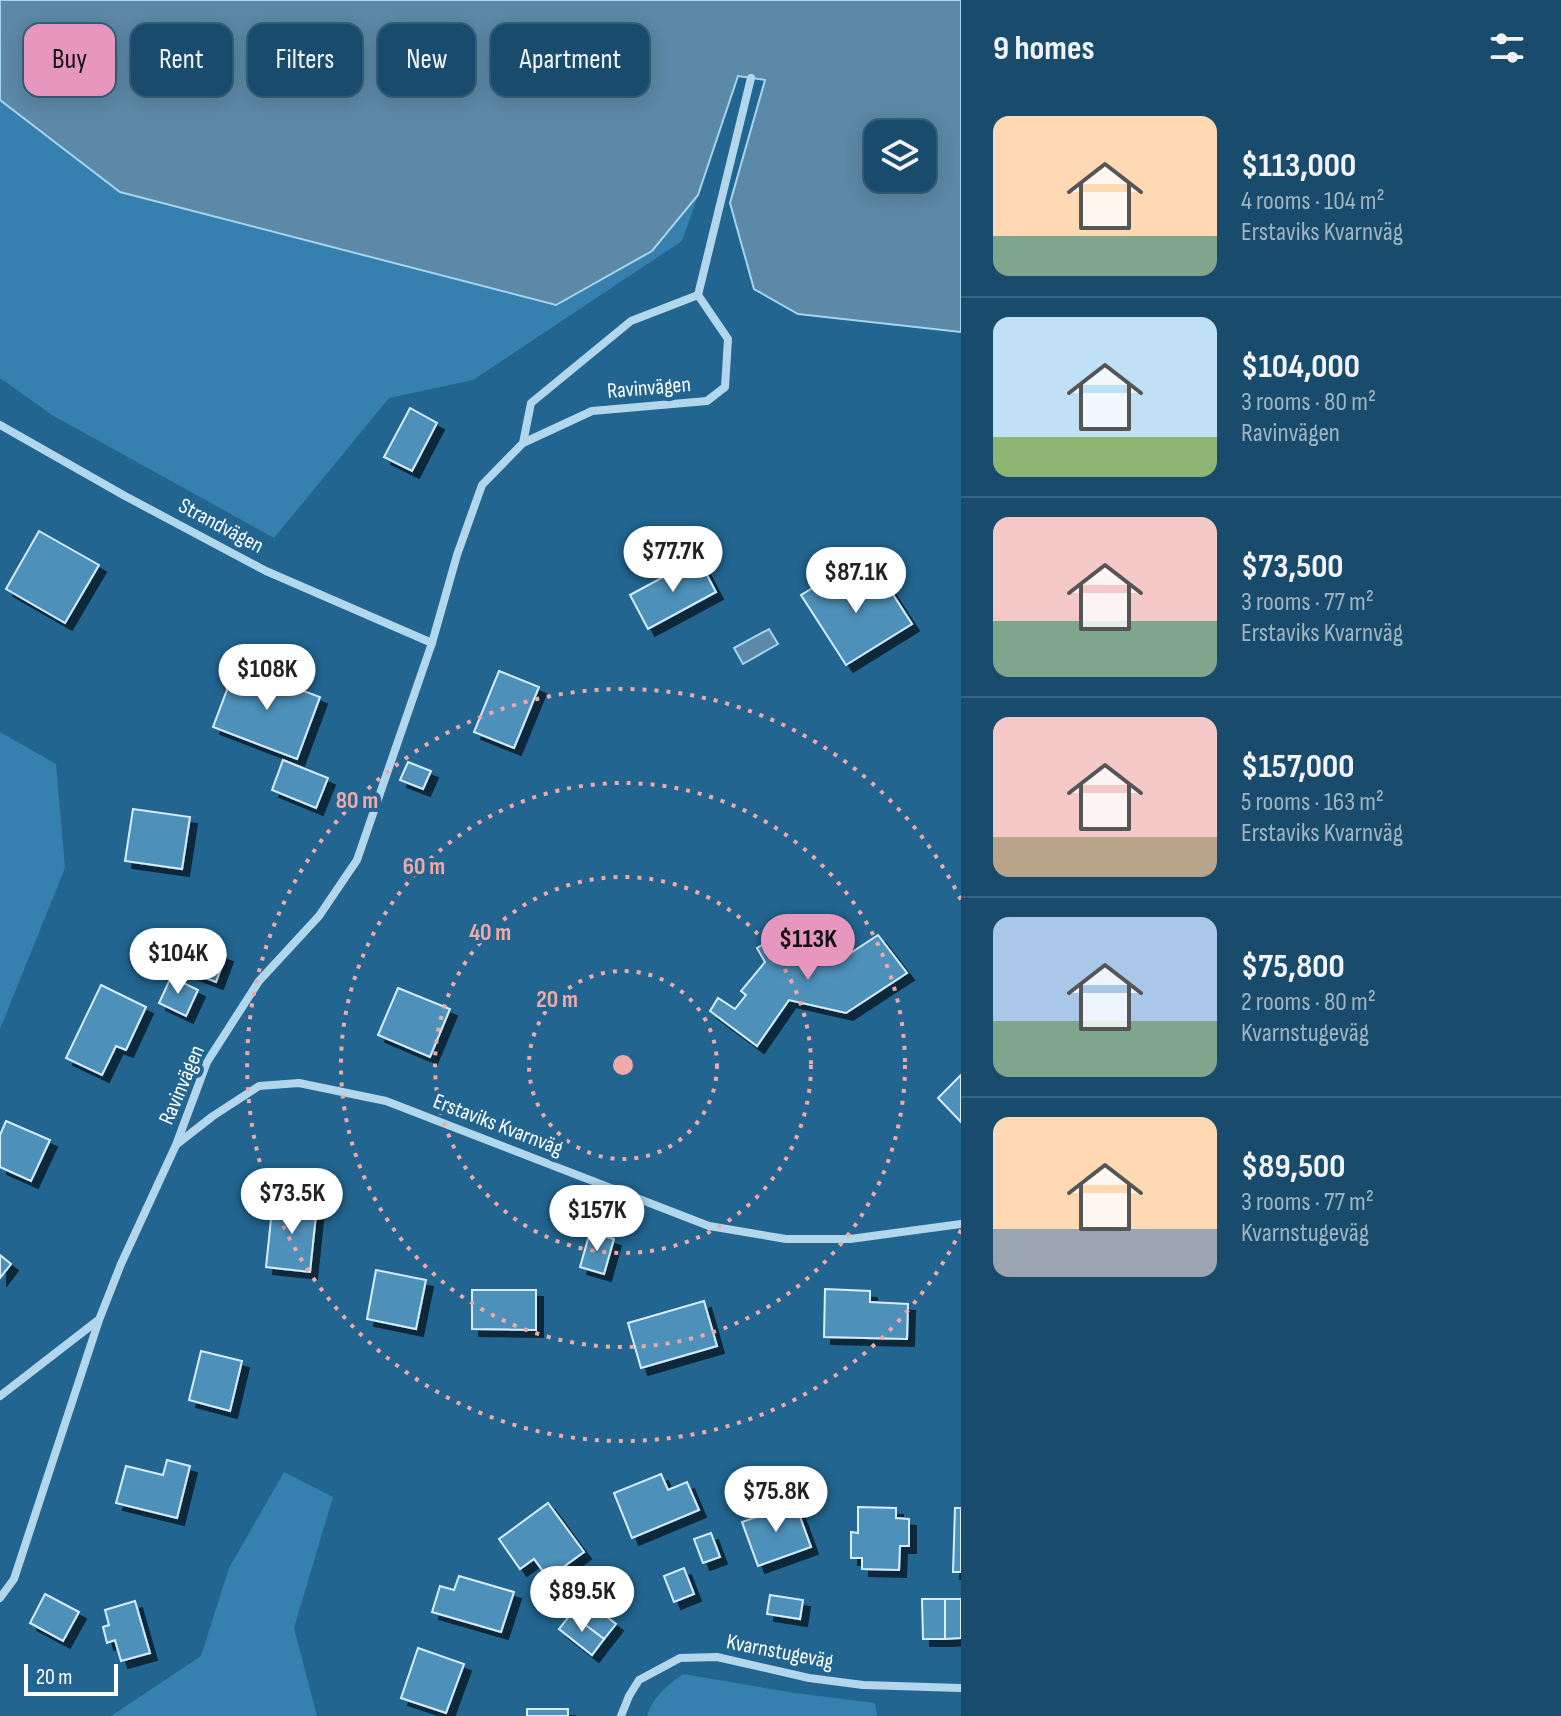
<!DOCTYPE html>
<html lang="en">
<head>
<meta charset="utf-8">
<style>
  :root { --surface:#194c6c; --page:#225372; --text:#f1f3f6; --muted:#9fb4c2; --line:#37637f; --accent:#e797bd }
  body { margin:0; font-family:"Sofia Sans Condensed",sans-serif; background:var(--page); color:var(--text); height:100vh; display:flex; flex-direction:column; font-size:30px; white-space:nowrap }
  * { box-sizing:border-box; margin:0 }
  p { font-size:26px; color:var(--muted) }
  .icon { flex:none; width:44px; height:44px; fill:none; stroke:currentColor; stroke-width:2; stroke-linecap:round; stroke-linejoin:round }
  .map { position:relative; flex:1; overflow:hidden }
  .side { display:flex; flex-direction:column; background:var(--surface); width:600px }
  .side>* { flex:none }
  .guide { position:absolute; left:24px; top:24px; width:760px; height:72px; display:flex; gap:16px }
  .buttons { position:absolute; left:864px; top:120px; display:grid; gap:16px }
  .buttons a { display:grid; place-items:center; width:72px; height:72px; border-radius:16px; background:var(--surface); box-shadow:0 4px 20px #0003,0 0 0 2px var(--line); font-size:40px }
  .scale { position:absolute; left:24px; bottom:20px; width:94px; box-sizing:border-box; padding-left:8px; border:4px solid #fff; border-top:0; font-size:22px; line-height:28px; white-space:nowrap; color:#fff; -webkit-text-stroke:6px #216590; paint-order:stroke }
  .price { position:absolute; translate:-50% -68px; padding:0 18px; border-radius:28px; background:#fff; color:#222; font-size:26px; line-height:52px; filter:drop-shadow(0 2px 4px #0008) }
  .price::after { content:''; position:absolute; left:50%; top:48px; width:24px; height:18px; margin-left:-12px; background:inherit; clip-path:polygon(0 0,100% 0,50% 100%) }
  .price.active { background:var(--accent); color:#111 }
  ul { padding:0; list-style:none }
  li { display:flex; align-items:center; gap:24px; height:200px; padding:0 32px }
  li+li { border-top:2px solid var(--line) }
  li span { display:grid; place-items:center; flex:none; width:224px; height:160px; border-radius:16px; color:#555 }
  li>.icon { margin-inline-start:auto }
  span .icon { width:96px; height:96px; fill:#fffc; stroke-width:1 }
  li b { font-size:34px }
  h2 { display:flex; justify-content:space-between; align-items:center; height:96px; padding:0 32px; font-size:34px }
  .pill { padding:0 28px; border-radius:16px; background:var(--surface); box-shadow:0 4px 20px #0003,0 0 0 2px var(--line); font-size:28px; line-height:72px }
  .pill.active { background:var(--accent); color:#111 }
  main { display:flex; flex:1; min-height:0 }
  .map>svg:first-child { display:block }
  .green { fill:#3580ae }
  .water { fill:#5c89a7; stroke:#a5d4ee; stroke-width:2; fill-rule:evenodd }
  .building { fill:#4e90b9; stroke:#d7edf9; stroke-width:2; filter:url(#shadow) }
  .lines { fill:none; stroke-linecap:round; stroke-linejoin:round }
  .minor { stroke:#b2d7ed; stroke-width:8 }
  .ring { fill:none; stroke:#efa9a9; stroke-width:4; stroke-dasharray:4 8 }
  .labels { text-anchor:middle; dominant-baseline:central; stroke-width:8; stroke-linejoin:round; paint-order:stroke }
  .street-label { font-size:22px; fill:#fff; stroke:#216590 }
  .centre { fill:#efa9a9; stroke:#216590; stroke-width:4 }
  .ring-label { font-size:24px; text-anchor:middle; font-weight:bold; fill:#efa9a9; stroke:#216590; stroke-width:8; stroke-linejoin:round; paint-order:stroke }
</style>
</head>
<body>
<main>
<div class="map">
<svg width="961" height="1716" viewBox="0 0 961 1716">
  <defs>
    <filter id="shadow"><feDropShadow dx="7" dy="7" stdDeviation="0" flood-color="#0009"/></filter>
  </defs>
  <rect width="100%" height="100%" fill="#216590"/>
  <!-- green -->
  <g class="green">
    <path d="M0,0h27l660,132 19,41 -24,68 -209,139 -84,18 -115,140 -222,-123 -52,-37z"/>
    <path d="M0,732l56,32 9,104 -65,161z"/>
    <path d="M284,1472l49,25 -39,131 23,88h-206l90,-60 28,-88z"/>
    <path d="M683,1674l112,19 80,10 2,13h-230c7,-21 19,-29 36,-42z"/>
  </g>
  <!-- water -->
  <g class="water">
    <path d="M0,0h961v332l-163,-18 -44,-25 -24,-86 35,-123 -27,-4 -40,119 -46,56 -96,54 -436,-113 -120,-92zM878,134h44v44h-44z"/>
    <path d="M769,629l9,15 -35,20 -9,-16z"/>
  </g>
  <!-- building -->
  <g class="building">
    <path d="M410,408l27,15 -25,48 -28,-14z"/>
    <path d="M39,531l60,34 -34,58 -59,-34z"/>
    <path d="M698,558l18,34 -68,37 -18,-34z"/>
    <path d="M837,573l14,22 30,-19 31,48 -66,41 -45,-70z"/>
    <path d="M236,666l84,31 -23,62 -84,-32z"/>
    <path d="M499,671l40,16 -25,61 -40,-16z"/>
    <path d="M283,760l45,18 -12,30 -44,-18z"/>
    <path d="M408,762l23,9 -8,18 -23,-9z"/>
    <path d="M133,809l57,8 -8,52 -57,-8z"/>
    <path d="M797,925l18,30 22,7 41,-27 29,38 -61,40 -57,-13 -32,46 -47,-35 8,-13 17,11 11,-14 -5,-4 24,-29 -8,-14z"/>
    <path d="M186,940l40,15 -10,27 -40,-15z"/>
    <path d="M171,977l27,13 -12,26 -27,-13z"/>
    <path d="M101,985l45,22 -20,43 -10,-4 -14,29 -36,-17z"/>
    <path d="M398,988l52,21 -20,48 -52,-22z"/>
    <path d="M961,1075v47l-23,-24z"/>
    <path d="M6,1121l44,19 -19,41 -31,-14v-32z"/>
    <path d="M273,1200l44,5 -7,67 -44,-5z"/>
    <path d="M590,1232l24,7 -10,35 -24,-7z"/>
    <path d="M0,1255l11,9 -11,14z"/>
    <path d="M376,1270l50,10 -10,49 -49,-10z"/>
    <path d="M825,1289l45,2v11l38,2 -1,35 -83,-2z"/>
    <path d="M472,1290h64v40l-64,-1z"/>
    <path d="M704,1301l13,45 -76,22 -13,-45z"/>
    <path d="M201,1351l41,10 -12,50 -41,-11z"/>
    <path d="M167,1460l23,6 -13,52 -61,-15 10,-37 37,9z"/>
    <path d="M661,1474l7,16 19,-8 12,28 -67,28 -18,-45z"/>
    <path d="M548,1503l36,49 -36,26 -14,-19 -14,10 -21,-30z"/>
    <path d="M795,1503l16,44 -53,19 -16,-44z"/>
    <path d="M858,1507l38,1v10l13,1v27h-9l-1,24 -37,-1v-11h-11v-26l7,1z"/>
    <path d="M955,1508h6v64h-8z"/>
    <path d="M711,1533l9,24 -17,6 -9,-24z"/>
    <path d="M684,1568l10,26 -20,8 -10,-26z"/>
    <path d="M459,1576l55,16 -13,40 -69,-20 8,-26 14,4z"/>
    <path d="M45,1594l34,18 -16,29 -33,-18z"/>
    <path d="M770,1595l33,5 -3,19 -33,-5z"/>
    <path d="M583,1598l33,26 -12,15 -33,-25z"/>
    <path d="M922,1599h23v40h-22z"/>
    <path d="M945,1599h16v39l-16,1z"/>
    <path d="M135,1601l15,52 -29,8 -6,-21 -8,3 -4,-16 6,-2 -4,-15z"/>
    <path d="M571,1614l33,25 -12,16 -33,-26z"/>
    <path d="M418,1648l46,16 -18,49 -45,-15z"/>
    <rect x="527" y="1709" width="41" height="7"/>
  </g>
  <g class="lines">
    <!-- minor -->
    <g class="minor">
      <path d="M698,295l53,-217"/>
      <path d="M0,425l125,71 141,75 166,72"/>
      <path d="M177,1144l36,-28 46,-30 40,-3 87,18 323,125 77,13h64l111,-15"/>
      <path d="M0,1396l97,-75"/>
      <path d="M0,1598l14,-19 85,-259 22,-56 55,-119 31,-83 52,-81 60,-65 38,-56 75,-217 25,-88 25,-70 41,-42 8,-40 100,-82 67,-26 30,44 -3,48 -18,14 -115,10 -69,32"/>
      <path d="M621,1716l8,-20 10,-16 41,-22 37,-1 92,21 54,7 98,3"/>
    </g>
  </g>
  <!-- distance rings -->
  <g class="ring">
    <circle cx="623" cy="1065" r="94"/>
    <circle cx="623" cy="1065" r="188"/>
    <circle cx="623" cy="1065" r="282"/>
    <path d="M961 1230A376 376 0 1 1 961 900"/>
  </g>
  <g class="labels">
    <!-- street labels -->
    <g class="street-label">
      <text transform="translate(649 388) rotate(-5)">Ravinvägen</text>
      <text transform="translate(221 526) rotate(28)">Strandvägen</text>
      <text transform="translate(182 1085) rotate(-67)">Ravinvägen</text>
      <text transform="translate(498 1125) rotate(21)">Erstaviks Kvarnväg</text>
      <text transform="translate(780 1652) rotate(11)">Kvarnstugeväg</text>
    </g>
  </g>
  <circle cx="623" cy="1065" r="12" class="centre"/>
  <g class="ring-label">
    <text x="357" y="808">80 m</text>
    <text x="424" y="874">60 m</text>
    <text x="490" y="940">40 m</text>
    <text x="557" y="1007">20 m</text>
  </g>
</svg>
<div class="buttons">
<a><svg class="icon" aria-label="layers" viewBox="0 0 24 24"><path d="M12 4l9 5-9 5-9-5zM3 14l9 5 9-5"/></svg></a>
</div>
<div class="scale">20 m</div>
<b class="price" style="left:673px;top:594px">$77.7K</b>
<b class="price" style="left:856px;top:615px">$87.1K</b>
<b class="price" style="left:267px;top:712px">$108K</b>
<b class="price active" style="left:808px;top:982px">$113K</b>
<b class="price" style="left:178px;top:996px">$104K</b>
<b class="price" style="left:292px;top:1236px">$73.5K</b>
<b class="price" style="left:597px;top:1253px">$157K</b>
<b class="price" style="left:776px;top:1534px">$75.8K</b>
<b class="price" style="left:582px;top:1634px">$89.5K</b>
<div class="guide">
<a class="pill active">Buy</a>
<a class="pill">Rent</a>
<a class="pill">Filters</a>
<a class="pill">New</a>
<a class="pill">Apartment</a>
</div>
</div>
<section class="side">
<h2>9 homes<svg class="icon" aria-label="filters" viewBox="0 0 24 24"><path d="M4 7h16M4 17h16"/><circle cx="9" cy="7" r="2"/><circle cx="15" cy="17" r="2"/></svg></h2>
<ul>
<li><span style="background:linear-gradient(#ffd9b3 75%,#7fa58c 0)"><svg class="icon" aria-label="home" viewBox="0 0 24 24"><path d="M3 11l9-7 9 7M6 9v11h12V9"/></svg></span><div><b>$113,000</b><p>4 rooms · 104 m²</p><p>Erstaviks Kvarnväg</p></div></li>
<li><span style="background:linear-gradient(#bfe0f5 75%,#8fb573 0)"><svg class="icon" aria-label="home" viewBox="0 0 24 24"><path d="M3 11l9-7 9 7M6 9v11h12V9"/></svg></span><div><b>$104,000</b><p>3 rooms · 80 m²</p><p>Ravinvägen</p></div></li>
<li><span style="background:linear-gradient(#f6c9c9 65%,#7fa58c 0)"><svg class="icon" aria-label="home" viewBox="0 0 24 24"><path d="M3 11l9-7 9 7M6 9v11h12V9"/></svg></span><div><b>$73,500</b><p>3 rooms · 77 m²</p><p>Erstaviks Kvarnväg</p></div></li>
<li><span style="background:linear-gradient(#f6c9c9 75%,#b9a48a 0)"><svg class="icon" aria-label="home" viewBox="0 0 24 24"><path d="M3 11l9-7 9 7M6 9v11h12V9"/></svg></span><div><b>$157,000</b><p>5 rooms · 163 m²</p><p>Erstaviks Kvarnväg</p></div></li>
<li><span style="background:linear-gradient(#a9c7e8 65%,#7fa58c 0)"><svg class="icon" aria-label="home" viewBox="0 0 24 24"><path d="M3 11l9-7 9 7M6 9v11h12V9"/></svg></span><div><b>$75,800</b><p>2 rooms · 80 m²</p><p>Kvarnstugeväg</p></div></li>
<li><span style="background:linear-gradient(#ffd9b3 70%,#9aa5b1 0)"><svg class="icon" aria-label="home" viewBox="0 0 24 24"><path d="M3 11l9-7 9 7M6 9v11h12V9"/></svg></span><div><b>$89,500</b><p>3 rooms · 77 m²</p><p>Kvarnstugeväg</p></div></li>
</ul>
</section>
</main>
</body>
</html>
